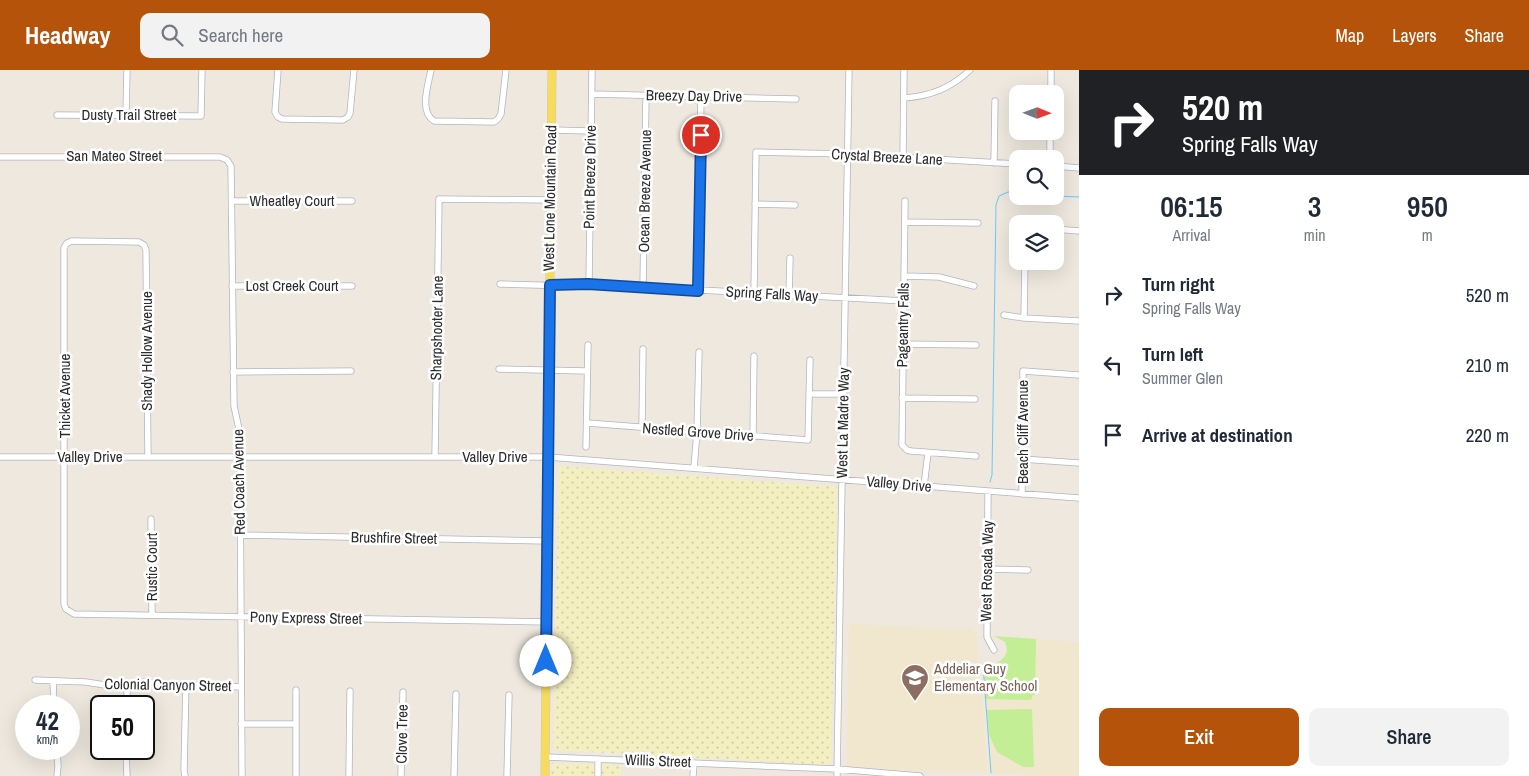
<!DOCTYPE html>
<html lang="en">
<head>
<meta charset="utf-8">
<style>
  :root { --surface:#fff; --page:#f2f2f3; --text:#1f2937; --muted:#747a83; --accent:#b45309 }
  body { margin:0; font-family:"Archivo Narrow",sans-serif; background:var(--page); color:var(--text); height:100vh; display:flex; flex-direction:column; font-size:19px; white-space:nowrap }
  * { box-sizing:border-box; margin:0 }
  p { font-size:16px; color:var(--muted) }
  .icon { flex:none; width:28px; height:28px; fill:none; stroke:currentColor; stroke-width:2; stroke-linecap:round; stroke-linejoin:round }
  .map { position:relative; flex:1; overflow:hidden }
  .side { display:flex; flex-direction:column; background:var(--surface); width:450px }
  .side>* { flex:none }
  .top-card { background:#202124; color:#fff; overflow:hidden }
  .needle { width:32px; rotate:91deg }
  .buttons { position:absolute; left:1009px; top:15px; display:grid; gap:10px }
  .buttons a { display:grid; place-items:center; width:55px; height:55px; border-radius:10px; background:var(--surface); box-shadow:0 5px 20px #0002; font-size:25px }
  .speed { position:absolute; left:15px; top:625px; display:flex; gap:10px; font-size:25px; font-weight:700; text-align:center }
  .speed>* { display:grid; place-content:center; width:65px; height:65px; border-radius:50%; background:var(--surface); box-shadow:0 5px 20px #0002; line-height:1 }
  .speed small { font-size:12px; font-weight:400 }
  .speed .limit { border:2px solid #111; border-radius:8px; background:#fff; color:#111 }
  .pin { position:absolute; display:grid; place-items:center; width:42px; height:42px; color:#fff; margin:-21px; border:2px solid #fff; border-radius:50%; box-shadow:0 1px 5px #0007 }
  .me { position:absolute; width:55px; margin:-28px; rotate:0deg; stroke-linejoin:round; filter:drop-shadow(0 0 4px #0008) }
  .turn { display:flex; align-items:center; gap:18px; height:105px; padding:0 20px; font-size:22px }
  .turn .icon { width:65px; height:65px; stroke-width:2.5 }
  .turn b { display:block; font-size:35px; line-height:42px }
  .eta { display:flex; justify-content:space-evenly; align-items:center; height:85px; text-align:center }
  .eta b { font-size:30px; font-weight:600; line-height:35px }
  .cta { display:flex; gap:10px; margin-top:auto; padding:10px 20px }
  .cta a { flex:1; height:58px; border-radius:10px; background:var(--accent); color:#fff; font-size:20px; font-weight:600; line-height:58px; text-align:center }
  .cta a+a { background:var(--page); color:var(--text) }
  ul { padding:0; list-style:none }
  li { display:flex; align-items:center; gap:15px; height:70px; padding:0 20px }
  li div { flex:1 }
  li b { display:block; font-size:19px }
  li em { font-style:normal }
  header { display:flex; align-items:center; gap:30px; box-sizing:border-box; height:70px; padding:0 25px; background:var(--accent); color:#fff }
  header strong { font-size:24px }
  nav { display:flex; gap:28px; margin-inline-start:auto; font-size:18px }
  .search { width:350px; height:45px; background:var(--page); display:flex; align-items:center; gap:12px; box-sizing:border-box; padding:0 18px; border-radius:10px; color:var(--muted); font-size:19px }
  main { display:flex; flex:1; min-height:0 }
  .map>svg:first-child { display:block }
  .education { fill:#f0e7ce }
  .sand { fill:url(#sand-dots) }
  .pitch { fill:#c3ee95 }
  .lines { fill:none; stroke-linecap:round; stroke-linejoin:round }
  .stream { stroke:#6ec8f3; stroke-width:1 }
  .minor-casing { stroke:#b2b4c0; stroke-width:7 }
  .major-casing { stroke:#c8c8c8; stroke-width:9 }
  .minor { stroke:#fff; stroke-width:5.5 }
  .major { stroke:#f6db5c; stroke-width:8 }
  .route-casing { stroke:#114b97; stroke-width:12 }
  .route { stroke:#1a73e8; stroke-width:9 }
  .labels { text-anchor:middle; stroke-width:5; stroke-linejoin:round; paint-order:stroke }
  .street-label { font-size:15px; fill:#2c2c2c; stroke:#fff }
  .education-label { font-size:15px; fill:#785e54; stroke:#fff; text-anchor:start }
</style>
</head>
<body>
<header>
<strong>Headway</strong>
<div class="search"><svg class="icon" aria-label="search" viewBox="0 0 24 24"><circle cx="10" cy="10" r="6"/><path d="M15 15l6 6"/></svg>Search here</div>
<nav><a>Map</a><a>Layers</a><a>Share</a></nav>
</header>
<main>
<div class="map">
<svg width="1079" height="706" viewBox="0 0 1079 706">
  <defs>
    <pattern id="sand-dots" width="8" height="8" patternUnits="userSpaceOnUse" patternTransform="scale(1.25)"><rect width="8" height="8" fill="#f4efc1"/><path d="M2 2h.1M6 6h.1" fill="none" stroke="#d1cda6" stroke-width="1.8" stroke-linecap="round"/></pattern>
  </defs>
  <rect width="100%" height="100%" fill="#eee8de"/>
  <!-- education -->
  <path class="education" d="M849,554L965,559L970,558L976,565L988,702L847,699Z
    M994,566L1079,572V706H1044L990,703L985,599L1003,590L1006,586L1007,578L1005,572Z"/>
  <!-- sand -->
  <path class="sand" d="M559,396L837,417L831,695L553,680Z
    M552,693L621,695V706H551Z"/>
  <!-- pitch -->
  <path class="pitch" d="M994,566L1036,569L1035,625H1033L1031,630L985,629V599C997,593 1012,588 1005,572Z
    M1032,639L1034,697H1023L997,682L989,665L987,640Z"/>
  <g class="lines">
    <!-- stream -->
    <path class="stream" d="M1055,126L1079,127
      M990,412L992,405L996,135L999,126L1008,122L1018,123
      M983,594L991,703"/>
    <defs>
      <path id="minor" d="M278,0L275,42L278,47L282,49L343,50L348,47L350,43L354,0
        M431,0C428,15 419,42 434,51L494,52L498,49L501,44L506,0
        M592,24L796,29
        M1051,24V0
        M904,28C931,26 951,18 970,0
        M126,44L127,0
        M57,45L201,46L202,0
        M551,60L591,61
        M0,87H220L227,90L231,96L234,336L239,359L240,387L242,706
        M903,88L904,0
        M1050,89V61
        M994,93L995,31
        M1055,96L1079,98
        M232,131H352
        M905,131L902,375L907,380L911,381L976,386
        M755,134L795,135
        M905,152L978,153
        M1055,159L1079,161
        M904,206L939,207L974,216
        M500,214L571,216L589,214L904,231
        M589,214L592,0
        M232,216H352
        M643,217L646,25
        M698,221L701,26
        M754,224L756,82L848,84L1018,94
        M789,226L790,188
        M1004,245L1024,248L1079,251
        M1024,248L1025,191
        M903,274L976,275
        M499,299L587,301
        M233,302L351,301
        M809,324H844
        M902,328L975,329
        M587,353L808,370L810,290
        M642,357L643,279
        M753,366L754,286
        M586,377L588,275
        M0,387H548L1079,428
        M148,387L146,180L144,175L139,172L72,171L67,173L64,178V534L66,539L74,544L547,552
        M435,387L439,129L550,130
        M1022,389L1079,393
        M694,398L697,361L699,282
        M924,416L928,383
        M988,421L987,567L994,580
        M1022,424L1023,301L1079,305
        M151,449L152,545
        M240,465L547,471
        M987,499L1028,500
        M35,610L86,612L111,616L140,612L241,617
        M53,611L54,636
        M127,636V613
        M241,654H296
        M57,679L58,696L57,706
        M126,679L127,706
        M546,687L837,699L920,706
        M185,706L184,700L186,614
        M296,706V620
        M349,706L350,621
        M401,706L403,622
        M454,706L456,624
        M507,706L509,625
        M598,706V689
        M693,706L694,693
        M837,706L849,0"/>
      <path id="major" d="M545,706L552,0"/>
    </defs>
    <!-- minor casing -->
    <use href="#minor" class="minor-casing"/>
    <!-- major casing -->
    <use href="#major" class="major-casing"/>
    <!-- minor -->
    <use href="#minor" class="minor"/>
    <!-- major -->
    <use href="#major" class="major"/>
  </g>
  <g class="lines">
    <defs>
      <path id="route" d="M546,591L550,215L588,214L698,221L701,65"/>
    </defs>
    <!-- route casing -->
    <use href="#route" class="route-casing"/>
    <!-- route -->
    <use href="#route" class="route"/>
  </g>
  <!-- icons -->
  <defs>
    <symbol id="school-pin" viewBox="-11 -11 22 30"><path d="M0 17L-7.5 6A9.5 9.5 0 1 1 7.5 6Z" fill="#8d6e63" stroke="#fff"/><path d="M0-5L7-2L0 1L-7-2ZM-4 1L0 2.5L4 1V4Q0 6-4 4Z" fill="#fff"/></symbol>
  </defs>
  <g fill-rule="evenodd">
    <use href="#school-pin" x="899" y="592" width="32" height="43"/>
  </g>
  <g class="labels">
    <!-- street labels -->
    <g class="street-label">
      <text transform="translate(694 26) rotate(1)" y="5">Breezy Day Drive</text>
      <text x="129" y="50">Dusty Trail Street</text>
      <text x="114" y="91">San Mateo Street</text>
      <text transform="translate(887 87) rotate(3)" y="5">Crystal Breeze Lane</text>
      <text transform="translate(590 107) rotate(-89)" y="5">Point Breeze Drive</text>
      <text transform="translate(645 121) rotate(-89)" y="5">Ocean Breeze Avenue</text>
      <text transform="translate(550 128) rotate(-89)" y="5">West Lone Mountain Road</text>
      <text x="292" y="136">Wheatley Court</text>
      <text x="292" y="221">Lost Creek Court</text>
      <text transform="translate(772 224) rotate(3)" y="5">Spring Falls Way</text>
      <text transform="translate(903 255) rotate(-89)" y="5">Pageantry Falls</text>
      <text transform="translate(437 258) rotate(-89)" y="5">Sharpshooter Lane</text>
      <text transform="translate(147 281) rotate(-90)" y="5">Shady Hollow Avenue</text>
      <text transform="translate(65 326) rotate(-90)" y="5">Thicket Avenue</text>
      <text transform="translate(843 353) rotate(-89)" y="5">West La Madre Way</text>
      <text transform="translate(698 362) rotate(4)" y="5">Nestled Grove Drive</text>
      <text transform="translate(1023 362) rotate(-90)" y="5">Beach Cliff Avenue</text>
      <text x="90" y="392">Valley Drive</text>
      <text x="495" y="392">Valley Drive</text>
      <text transform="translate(239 412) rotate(-91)" y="5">Red Coach Avenue</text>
      <text transform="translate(899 414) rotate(5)" y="5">Valley Drive</text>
      <text transform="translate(394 468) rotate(1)" y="5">Brushfire Street</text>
      <text transform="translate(152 497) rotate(-90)" y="5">Rustic Court</text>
      <text transform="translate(987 501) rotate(-89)" y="5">West Rosada Way</text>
      <text transform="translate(306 548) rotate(1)" y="5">Pony Express Street</text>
      <text transform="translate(168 615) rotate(1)" y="5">Colonial Canyon Street</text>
      <text transform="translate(402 664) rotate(-89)" y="5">Clove Tree</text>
      <text transform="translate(658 691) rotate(2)" y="5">Willis Street</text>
    </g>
    <!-- education labels -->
    <g class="education-label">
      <text x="934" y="604">Addeliar Guy<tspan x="934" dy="17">Elementary School</tspan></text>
    </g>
  </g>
</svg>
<div class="buttons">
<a><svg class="needle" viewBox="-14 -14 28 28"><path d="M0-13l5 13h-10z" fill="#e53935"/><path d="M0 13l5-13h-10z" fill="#747a83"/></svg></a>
<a><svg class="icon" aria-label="search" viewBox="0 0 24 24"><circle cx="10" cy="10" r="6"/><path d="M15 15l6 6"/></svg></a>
<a><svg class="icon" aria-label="layers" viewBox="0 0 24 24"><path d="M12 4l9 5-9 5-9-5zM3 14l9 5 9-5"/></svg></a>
</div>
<div class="speed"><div>42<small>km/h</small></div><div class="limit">50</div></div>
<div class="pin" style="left:701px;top:65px;background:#d93025"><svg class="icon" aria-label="arrive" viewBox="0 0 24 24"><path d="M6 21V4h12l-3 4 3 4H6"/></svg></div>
<svg class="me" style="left:546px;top:591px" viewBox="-20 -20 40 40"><circle r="19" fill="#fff"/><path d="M0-13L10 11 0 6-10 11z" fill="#1a73e8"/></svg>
</div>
<section class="side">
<div class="top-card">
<div class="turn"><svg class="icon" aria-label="right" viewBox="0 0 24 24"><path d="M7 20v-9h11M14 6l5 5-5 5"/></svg><div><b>520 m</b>Spring Falls Way</div></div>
</div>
<div class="eta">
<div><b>06:15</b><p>Arrival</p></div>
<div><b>3</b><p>min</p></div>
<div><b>950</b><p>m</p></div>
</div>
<ul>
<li><svg class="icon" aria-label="right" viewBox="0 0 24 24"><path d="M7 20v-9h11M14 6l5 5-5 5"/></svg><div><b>Turn right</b><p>Spring Falls Way</p></div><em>520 m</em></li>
<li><svg class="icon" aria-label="left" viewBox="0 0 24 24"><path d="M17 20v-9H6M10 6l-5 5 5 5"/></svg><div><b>Turn left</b><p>Summer Glen</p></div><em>210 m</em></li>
<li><svg class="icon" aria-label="arrive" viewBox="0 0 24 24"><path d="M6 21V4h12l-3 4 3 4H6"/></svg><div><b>Arrive at destination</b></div><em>220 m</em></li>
</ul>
<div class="cta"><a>Exit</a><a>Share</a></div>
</section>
</main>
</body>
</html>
